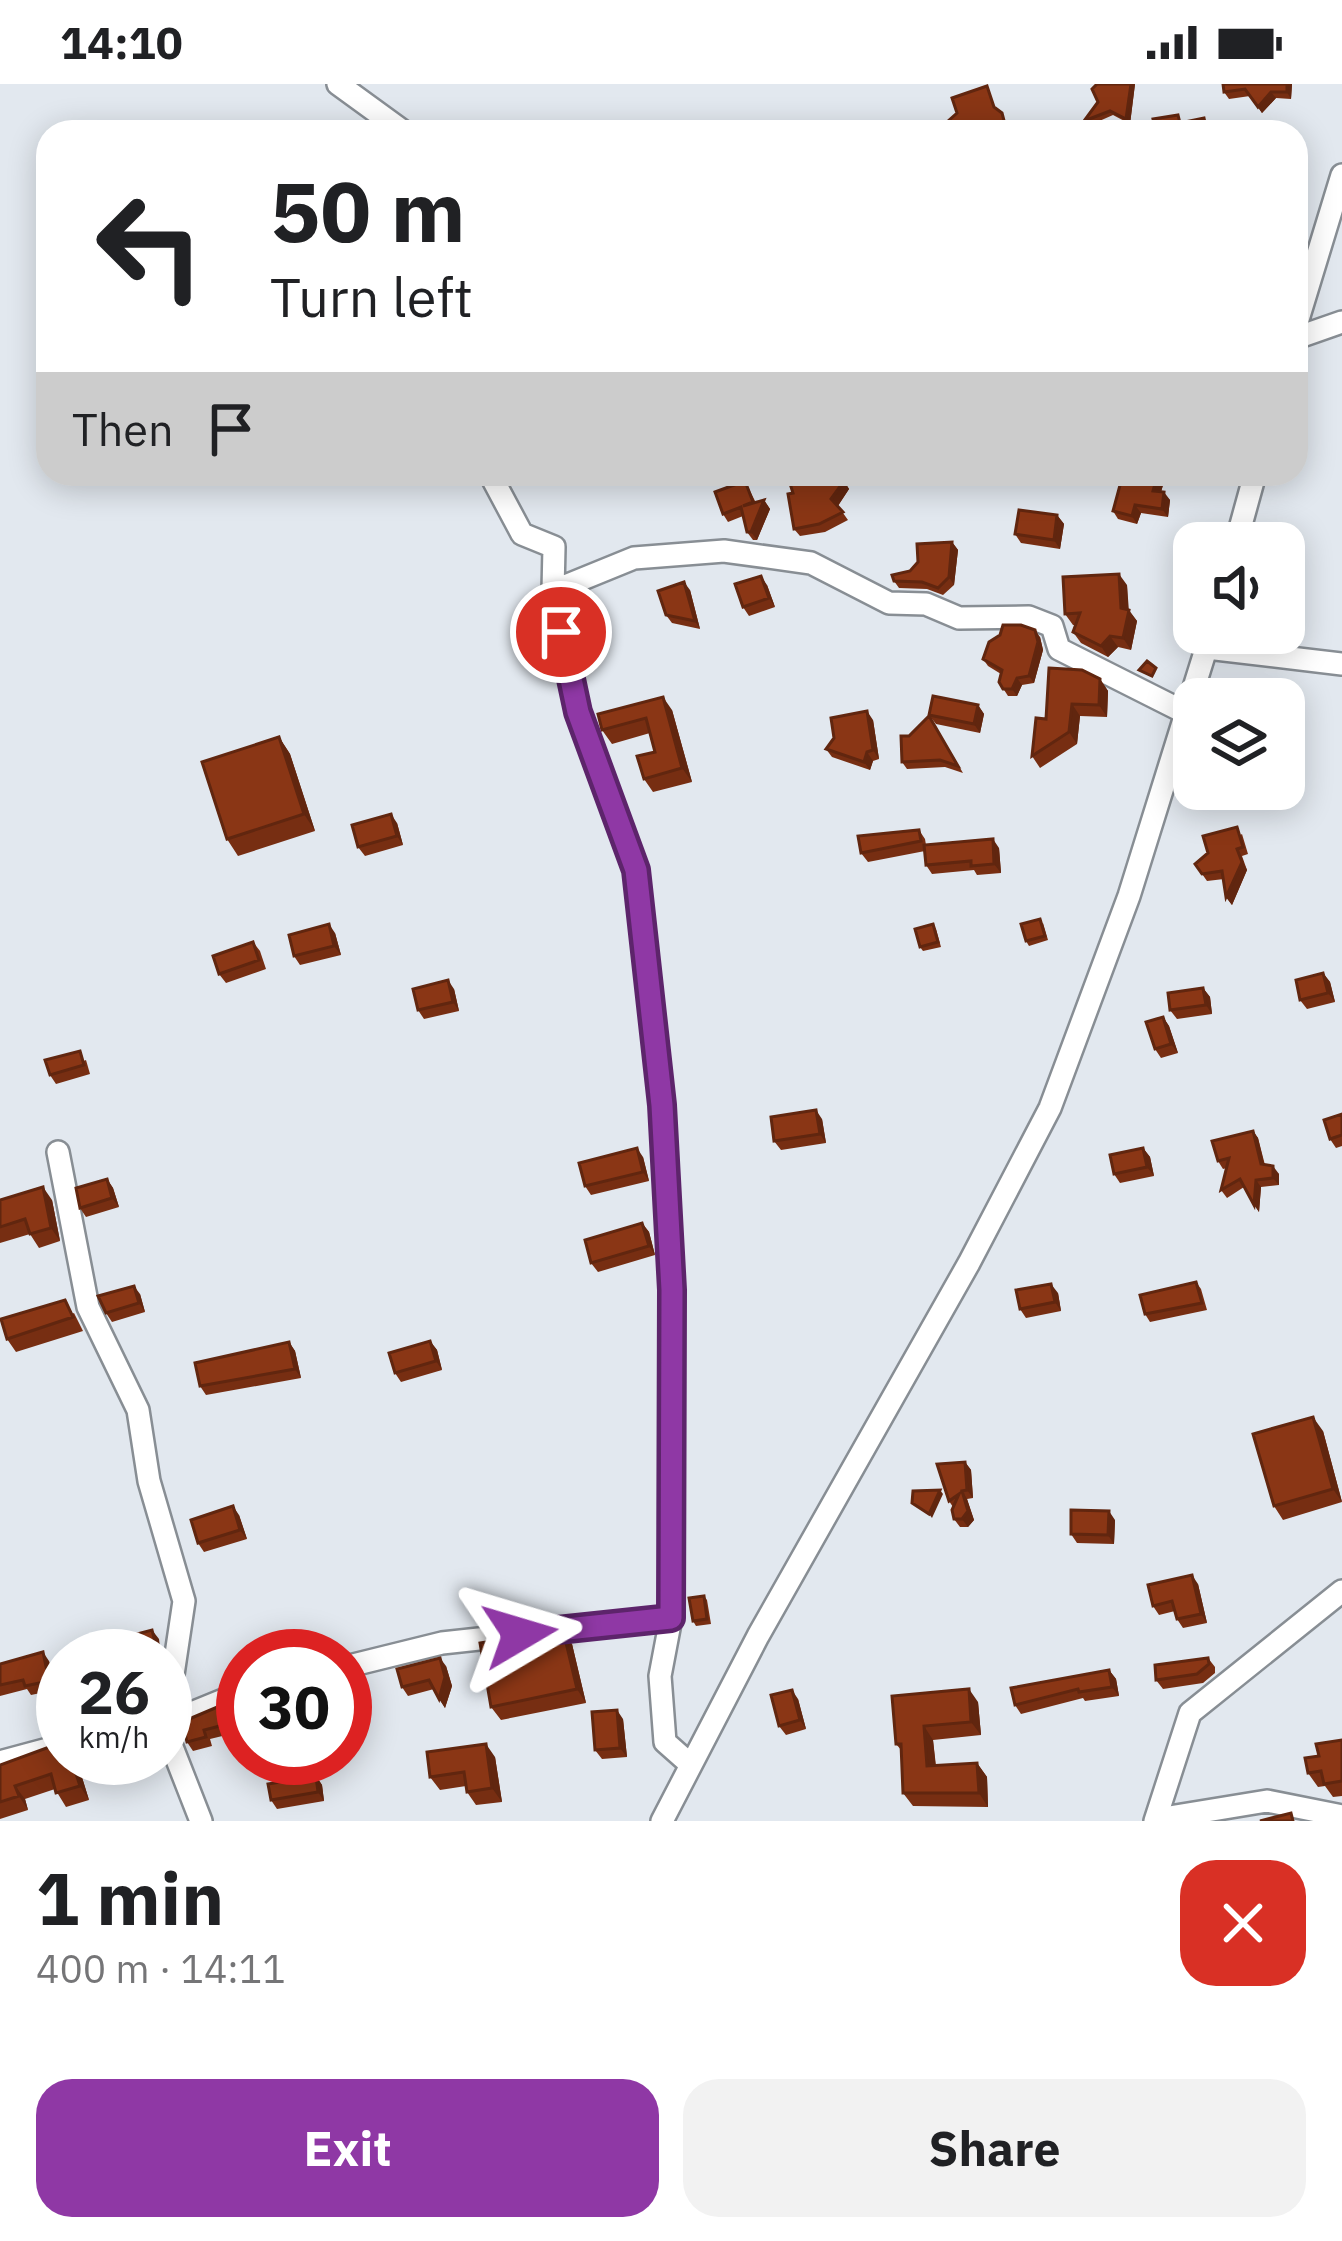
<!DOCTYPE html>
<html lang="en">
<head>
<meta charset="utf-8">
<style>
  :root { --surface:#fff; --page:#f2f2f2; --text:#202124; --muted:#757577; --accent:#8f38a5 }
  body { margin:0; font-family:"IBM Plex Sans",sans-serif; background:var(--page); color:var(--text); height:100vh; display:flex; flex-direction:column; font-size:45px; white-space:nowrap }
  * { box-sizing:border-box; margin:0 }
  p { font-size:39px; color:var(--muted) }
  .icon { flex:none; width:66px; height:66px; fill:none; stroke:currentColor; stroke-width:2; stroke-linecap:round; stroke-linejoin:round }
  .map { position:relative; height:1737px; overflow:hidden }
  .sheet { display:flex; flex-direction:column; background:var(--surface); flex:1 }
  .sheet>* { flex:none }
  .hud { position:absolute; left:36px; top:36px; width:1272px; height:366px; border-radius:36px; box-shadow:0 6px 30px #0003; background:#fff; color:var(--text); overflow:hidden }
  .buttons { position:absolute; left:1173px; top:438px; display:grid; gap:24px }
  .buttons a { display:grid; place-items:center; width:132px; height:132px; border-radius:24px; background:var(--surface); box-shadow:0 6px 30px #0003; font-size:60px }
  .speed { position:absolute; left:36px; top:1545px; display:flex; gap:24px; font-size:60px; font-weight:700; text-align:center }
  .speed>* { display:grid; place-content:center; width:156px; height:156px; border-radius:50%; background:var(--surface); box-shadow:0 6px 30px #0003; line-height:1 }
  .speed small { font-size:30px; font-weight:400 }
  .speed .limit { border:18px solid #d22; background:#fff; color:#111 }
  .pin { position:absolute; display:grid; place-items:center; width:102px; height:102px; color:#fff; margin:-51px; border:6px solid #fff; border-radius:50%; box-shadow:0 3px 12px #0007 }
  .me { position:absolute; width:132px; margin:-66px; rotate:83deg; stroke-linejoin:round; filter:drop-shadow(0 0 9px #0008) }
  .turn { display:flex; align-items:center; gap:42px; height:252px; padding:0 36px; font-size:54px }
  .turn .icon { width:156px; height:156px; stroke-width:2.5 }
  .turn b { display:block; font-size:84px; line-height:102px }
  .then { display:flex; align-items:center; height:114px; padding:0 36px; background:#0003; gap:24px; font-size:45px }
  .round { display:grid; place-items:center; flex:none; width:126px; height:126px; border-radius:36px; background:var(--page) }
  .overview { display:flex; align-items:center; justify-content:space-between; height:204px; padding:0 36px }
  h1 { font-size:72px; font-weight:700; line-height:90px }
  .button { display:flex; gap:24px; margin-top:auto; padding:24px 36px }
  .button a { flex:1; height:138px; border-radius:36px; background:var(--accent); color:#fff; font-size:48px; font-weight:700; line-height:138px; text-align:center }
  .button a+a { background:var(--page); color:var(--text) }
  .status { display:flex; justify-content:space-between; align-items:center; height:84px; padding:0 60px; background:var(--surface); direction:ltr }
  .status svg { height:33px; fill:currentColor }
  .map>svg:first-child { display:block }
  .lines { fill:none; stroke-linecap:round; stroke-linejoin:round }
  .street-casing { stroke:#888e94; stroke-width:26 }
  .street { stroke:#fff; stroke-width:21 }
  .wall { fill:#772e12 }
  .shaded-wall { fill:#61260f }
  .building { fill:#8a3615; stroke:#61260f; stroke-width:3 }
  .route-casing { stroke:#5d246b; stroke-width:30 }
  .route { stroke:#8f38a5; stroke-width:21 }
</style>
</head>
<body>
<div class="status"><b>14:10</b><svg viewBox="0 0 49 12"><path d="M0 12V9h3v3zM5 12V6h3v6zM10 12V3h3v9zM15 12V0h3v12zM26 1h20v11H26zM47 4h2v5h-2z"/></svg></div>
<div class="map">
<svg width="1342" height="1737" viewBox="0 0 1342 1737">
  <rect width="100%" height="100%" fill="#e2e8ef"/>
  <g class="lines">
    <defs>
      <path id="street" d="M338,0L404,48
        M1296,242L1342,91
        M1296,254L1342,238
        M490,390L522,450L554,463L553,507L577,629L636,786L662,1021L672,1206L671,1534L660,1592L665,1658L691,1681
        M1236,459L1255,390
        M553,507L634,474L724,467L811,479L889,519L926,520L959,534L1029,533L1052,542L1059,565L1188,630
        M1207,564L1342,580
        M58,1068L88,1223L138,1326L149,1397L184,1517L165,1644
        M345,1583L442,1559L671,1534
        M165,1644L177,1635L243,1608
        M165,1645L201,1737
        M0,1678L63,1661
        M1157,1735L1267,1717L1342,1732
        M662,1737L758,1552L969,1179L1050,1024L1129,812L1211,549
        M1155,1737L1190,1629L1342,1507"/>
    </defs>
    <!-- street casing -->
    <use href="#street" class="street-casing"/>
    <!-- street -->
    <use href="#street" class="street"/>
  </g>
  <!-- wall -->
  <path class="wall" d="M1135,0L1130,40L1113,31L1088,42L1084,37Z
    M1292,0L1291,15L1276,14L1262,29L1250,12L1229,15L1224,8Z
    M787,390H832L833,395L844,397L849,405L838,422L848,436L825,448L800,452L794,445L793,409Z
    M1123,390H1162L1165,394L1161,408L1170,416L1168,433L1141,429L1137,440L1118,435L1113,427Z
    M745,397L756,419L764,416L770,425L757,456H753L747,448L743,432L728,438L723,430Z
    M1057,431L1064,440L1060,465L1021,459L1015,450Z
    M952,458L958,466L954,501L943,511L927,505L899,504L894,497Z
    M767,501L775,523L749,532L743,523Z
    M1127,501L1128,526L1137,537L1131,566L1118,563L1108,573L1081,559L1073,548L1076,541H1073L1065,530Z
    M690,506L700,545L672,539L666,531Z
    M1040,553L1043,566L1034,599L1022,601L1017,612H1008L999,598L1001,590L988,582L983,575Z
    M1100,595L1108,607L1107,633L1080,632L1077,660L1040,684L1032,672L1046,635Z
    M978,621L984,630L980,649L936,640L929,631Z
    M672,626L692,698L653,708L644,695L655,668L650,649L612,660L602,646Z
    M873,636L879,675L873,677L870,686L832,673L826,665Z
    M934,639L963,689L945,683L907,685L902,678L909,652Z
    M279,653L290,670L315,747L238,772L227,755Z
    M397,739L403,761L365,772L358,763Z
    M919,746L925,755L926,761L999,764L1001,789L977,791L974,786L932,790L926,781L925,767L868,778L861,769Z
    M1242,750L1248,770L1242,772L1247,786L1232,821L1226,813L1224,795L1207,797L1195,780Z
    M1043,839L1048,856L1029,862L1026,857Z
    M933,840L936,845L941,863L923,867L920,863Z
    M335,849L341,871L300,881L294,872Z
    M253,858L260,867L266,885L226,899L219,890Z
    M1323,889L1330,898L1335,918L1307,925L1300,916Z
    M1203,904L1210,913L1212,930L1177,935L1170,926Z
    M454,905L459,927L424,935L418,926Z
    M1163,933L1169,942L1178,969L1161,974L1155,965Z
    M86,976L90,990L56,1000L50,991Z
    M1342,1030V1062L1336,1064L1330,1055Z
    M822,1035L826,1059L781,1066L774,1057Z
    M1253,1047L1258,1054L1265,1081L1279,1090V1101L1261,1103L1259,1128L1244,1103L1227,1114L1221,1106L1227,1084L1223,1085L1218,1077Z
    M1143,1064L1150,1073L1154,1092L1120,1099L1114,1090Z
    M643,1073L649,1097L591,1111L585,1102Z
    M107,1095L113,1104L119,1123L86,1133L80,1124Z
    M0,1116H52L60,1157L39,1164L30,1150L0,1159Z
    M642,1139L649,1148L655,1171L598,1188L591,1179Z
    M1196,1198L1201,1205L1207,1226L1150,1238L1145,1230Z
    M1058,1209L1061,1227L1026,1234L1020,1225Z
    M140,1210L145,1228L112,1238L106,1229Z
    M74,1229L83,1247L16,1268L7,1255Z
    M430,1257L437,1266L442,1286L401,1298L395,1289Z
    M289,1258L295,1267L301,1294L206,1311L200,1302Z
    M1323,1347L1342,1418L1283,1436L1274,1422Z
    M965,1378L971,1386L973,1414L967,1415L974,1436L968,1443H960L954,1435L953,1423L949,1417Z
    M239,1431L247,1455L204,1468L198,1459Z
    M1115,1436L1114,1460L1077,1459L1071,1450Z
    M1198,1500L1207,1539L1183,1544L1177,1535L1175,1527L1159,1531L1153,1522Z
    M704,1512L707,1516L711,1540L696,1542L693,1537Z
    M572,1560L586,1619L501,1636L491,1623Z
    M1208,1574L1215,1583V1589L1203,1599L1163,1605L1156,1596Z
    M49,1577L55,1606L31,1611L27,1605L0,1612V1580Z
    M446,1582L452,1602L445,1624L434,1605L408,1612L402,1603Z
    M1109,1586L1116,1595L1119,1612L1085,1617L1083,1614L1021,1630L1015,1621Z
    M892,1612L978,1618L981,1651L933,1656L936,1682L977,1679L987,1693L988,1723L913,1722L903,1709L902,1667L896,1660Z
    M241,1613L243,1616V1647L210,1655L212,1662L193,1667L187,1658Z
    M798,1615L806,1645L786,1651L779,1642Z
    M623,1635L627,1673L602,1675L595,1666Z
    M1342,1656V1712L1333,1713L1325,1702L1318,1703L1308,1689L1319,1672Z
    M495,1673L502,1718L476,1721L467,1708L466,1702L440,1706L430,1693Z
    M63,1674H76L89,1716L66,1723L55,1705L25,1715L28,1726L0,1735V1681Z
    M316,1692L322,1701L324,1717L277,1725L271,1716Z"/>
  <!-- shaded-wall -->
  <path class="shaded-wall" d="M1131,0H1135L1130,40L1126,35Z
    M1287,0H1292L1291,15L1287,8Z
    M1271,8L1276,14L1262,29L1258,23Z
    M1158,390H1162L1165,394L1159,415L1153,407Z
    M844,397L849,405L837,423L831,415Z
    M1164,408L1170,416L1168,433L1162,425Z
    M764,416L770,425L757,456L751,448Z
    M1135,421L1141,429L1137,440L1132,432Z
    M1057,431L1064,440L1060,465L1054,456Z
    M952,458L958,466L954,501L949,493Z
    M1119,490L1127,501L1129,528V526L1137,537L1131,566L1123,554Z
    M761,492L767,501L775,523L769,514Z
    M684,498L690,506L700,545L695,537Z
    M1035,546L1040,553L1043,566L1034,599L1029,592Z
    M1110,552L1118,563L1108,573L1101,562Z
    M1017,594L1022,601L1017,612L1012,605Z
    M1100,595L1108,607L1107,633L1099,621Z
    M663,613L672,626L692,698L682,684Z
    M1072,620L1080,632L1077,660L1069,648Z
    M978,621L984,630L980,649L974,640Z
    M867,627L873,636L879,675L873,666Z
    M279,653L290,670L315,747L304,730Z
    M867,668L873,677L870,686L864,678Z
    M391,730L397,739L403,761L397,752Z
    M993,755L999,764L1001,789L994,780Z
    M1237,765L1247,786L1232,821L1226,813Z
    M329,840L335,849L341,871L334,862Z
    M1323,889L1330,898L1335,918L1328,909Z
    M448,896L454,905L459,927L453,918Z
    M1203,904L1210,913L1212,930L1206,921Z
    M1163,933L1169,942L1178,969L1171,960Z
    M816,1026L822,1035L826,1059L820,1050Z
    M1253,1047L1258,1054L1266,1088L1261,1080Z
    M637,1064L643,1073L649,1097L643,1088Z
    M1143,1064L1150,1073L1154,1092L1147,1083Z
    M1273,1082L1279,1090V1101L1273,1094Z
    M107,1095L113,1104L119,1123L112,1114Z
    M1256,1096L1261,1103L1259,1128L1254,1121Z
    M43,1103L52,1116L60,1157L51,1144Z
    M642,1139L649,1148L655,1171L649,1162Z
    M1051,1200L1058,1209L1061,1227L1055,1218Z
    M134,1202L140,1210L145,1228L139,1219Z
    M430,1257L437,1266L442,1286L436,1277Z
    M289,1258L295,1267L301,1294L295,1285Z
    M1313,1333L1323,1347L1342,1418L1333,1405Z
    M965,1378L971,1386L973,1414L967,1406Z
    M940,1406L943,1410L932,1434L929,1430Z
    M962,1407L967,1415L974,1436L968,1443L962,1435Z
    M233,1422L239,1431L247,1455L240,1446Z
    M1109,1427L1115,1436L1114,1460L1108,1451Z
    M1192,1491L1198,1500L1207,1539L1201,1530Z
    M152,1546L159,1555L161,1572H153Z
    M563,1546L572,1560L586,1619L577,1605Z
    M43,1568L49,1577L55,1606L49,1597Z
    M440,1574L446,1582L452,1602L445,1624L439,1615Z
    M1109,1586L1116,1595L1119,1612L1112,1603Z
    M969,1605L978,1618L981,1651L971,1638Z
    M792,1606L798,1615L806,1645L800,1636Z
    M617,1626L623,1635L627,1673L620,1664Z
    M924,1642L933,1656L937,1696L927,1682Z
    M486,1660L495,1673L502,1718L492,1704Z
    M71,1674H76L89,1716L80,1702Z
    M977,1679L987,1693L988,1723L979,1709Z
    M316,1692L322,1701L324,1717L318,1708Z
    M15,1702L25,1715L28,1726L19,1712Z"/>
  <!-- building -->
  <path class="building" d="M1097,0H1131L1126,35L1110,27L1084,37L1098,18L1092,5Z
    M1223,0H1287V8H1271L1258,23L1245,5L1224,8Z
    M987,2L994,23L1002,29L1007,48H945L947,38L957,29L952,14Z
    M1178,31L1180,39L1204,34L1207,48H1156L1153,35Z
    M787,390H829L830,394L844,397L831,415L843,428L819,440L794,445L788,410L793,409Z
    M1123,390H1158L1153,407L1164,408L1162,425L1135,421L1132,432L1113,427Z
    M745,397L753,418L743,422L764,416L751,448H747L741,423L723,430L715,408Z
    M1019,426L1057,431L1054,456L1015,450Z
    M952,458L949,493L938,504L922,498L894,497L892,491L910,487L918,478L917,460Z
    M1119,490L1121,524L1129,526L1123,554L1110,552L1101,562L1073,548L1080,529L1065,530L1063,493Z
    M761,492L769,514L743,523L735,500Z
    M684,498L695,537L666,531L658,507Z
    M1003,541H1021L1035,546L1038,558L1029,592L1017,594L1012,605H1003L999,598L1002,586L983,575L989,558L1000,551Z
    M1147,577L1156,584L1152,592L1139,586Z
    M1049,584L1082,586L1100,595L1099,621L1072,620L1069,648L1032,672L1036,634L1046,635Z
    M933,612L978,621L974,640L929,631Z
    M663,613L682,684L644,695L637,672L655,668L646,634L602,646L598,630Z
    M867,627L873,666L867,668L864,678L826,665L834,654L831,634Z
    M929,632L958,682L940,676L902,678L901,652H909Z
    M279,653L304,730L227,755L202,678Z
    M391,730L397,752L358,763L352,741Z
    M1237,743L1243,763L1237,765L1242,778L1226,813L1222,787L1202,790L1195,780L1208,769L1203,752Z
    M919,746L921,757L861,769L858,752Z
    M993,755L994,780L971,782V777L926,781L924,761Z
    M1040,835L1045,852L1026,857L1021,840Z
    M329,840L334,862L294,872L289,851Z
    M933,840L938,858L920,863L915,845Z
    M253,858L259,876L219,890L213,872Z
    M1323,889L1328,909L1300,916L1296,896Z
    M448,896L453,918L418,926L413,905Z
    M1203,904L1206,921L1170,926L1168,909Z
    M1163,933L1171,960L1155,965L1146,938Z
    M80,967L84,981L50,991L45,976Z
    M816,1026L820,1050L774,1057L771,1033Z
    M1342,1030V1051L1330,1055L1324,1036Z
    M1253,1047L1261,1080L1273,1082V1094L1256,1096L1254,1121L1240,1095L1221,1106L1229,1074L1218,1077L1212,1057Z
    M637,1064L643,1088L585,1102L579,1079Z
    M1143,1064L1147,1083L1114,1090L1110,1071Z
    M107,1095L112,1114L80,1124L76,1104Z
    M43,1103L51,1144L30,1150L25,1135L0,1143V1116Z
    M642,1139L649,1162L591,1179L585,1156Z
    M1196,1198L1202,1219L1145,1230L1140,1211Z
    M1051,1200L1055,1218L1020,1225L1016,1206Z
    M134,1202L139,1219L106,1229L98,1212Z
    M65,1216L73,1233L7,1255L1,1235Z
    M430,1257L436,1277L395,1289L389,1269Z
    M289,1258L295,1285L200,1302L195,1279Z
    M1313,1333L1333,1405L1274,1422L1253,1350Z
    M965,1378L967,1406L962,1407L968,1427L962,1435H954L952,1426L959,1410L949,1417L937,1380Z
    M940,1406L929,1430L912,1419L913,1407Z
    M233,1422L240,1446L198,1459L191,1436Z
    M1071,1426L1109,1427L1108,1451L1071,1450Z
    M1192,1491L1201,1530L1177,1535L1172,1517L1153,1522L1148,1501Z
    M704,1512L707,1535L693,1537L689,1514Z
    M152,1546L155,1558L153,1572H110L106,1558Z
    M563,1546L577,1605L491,1623L480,1559Z
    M43,1568L49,1597L25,1602L23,1596L0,1601V1580Z
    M440,1574L445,1593L439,1615L429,1596L402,1603L397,1585Z
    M1208,1574L1209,1580L1197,1590L1156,1596L1155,1581Z
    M1109,1586L1112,1603L1079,1608L1078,1605L1015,1621L1011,1604Z
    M969,1605L971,1638L924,1642L927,1682L977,1679L979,1709H903L901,1660H896L892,1612Z
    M792,1606L800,1636L779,1642L771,1611Z
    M241,1613L243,1636L204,1646L206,1653L187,1658L182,1638Z
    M617,1626L620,1664L595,1666L592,1628Z
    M1342,1656V1697L1324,1700L1321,1687L1308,1689L1305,1674L1319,1672L1316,1660Z
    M63,1658V1674H71L80,1702L56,1709L51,1690L15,1702L19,1712L0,1718V1681Z
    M486,1660L492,1704L467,1708L464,1688L430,1693L427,1668Z
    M316,1692L318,1708L271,1716L268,1700Z
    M1291,1729L1293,1737H1260Z"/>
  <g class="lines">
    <defs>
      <path id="route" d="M520,1550L671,1534L672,1206L662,1021L636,786L578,628L561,548"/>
    </defs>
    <!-- route casing -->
    <use href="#route" class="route-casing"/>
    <!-- route -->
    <use href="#route" class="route"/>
  </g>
</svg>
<div class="buttons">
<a><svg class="icon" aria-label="sound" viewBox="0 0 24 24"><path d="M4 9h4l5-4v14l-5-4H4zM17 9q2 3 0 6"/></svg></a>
<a><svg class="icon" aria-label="layers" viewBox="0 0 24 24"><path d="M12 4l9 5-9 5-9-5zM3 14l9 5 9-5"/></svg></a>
</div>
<div class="speed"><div>26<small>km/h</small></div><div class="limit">30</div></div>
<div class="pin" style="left:561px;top:548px;background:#d93025"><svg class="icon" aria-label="arrive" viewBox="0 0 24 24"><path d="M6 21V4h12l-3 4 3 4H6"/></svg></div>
<svg class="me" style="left:520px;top:1550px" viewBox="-20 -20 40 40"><path d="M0-17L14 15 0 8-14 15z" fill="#8f38a5" stroke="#fff" stroke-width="4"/></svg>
<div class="hud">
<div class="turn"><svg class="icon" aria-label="left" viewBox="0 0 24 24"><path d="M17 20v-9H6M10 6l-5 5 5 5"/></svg><div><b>50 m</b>Turn left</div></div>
<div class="then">Then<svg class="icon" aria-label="arrive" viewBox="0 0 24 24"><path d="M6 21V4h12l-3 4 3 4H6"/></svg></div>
</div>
</div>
<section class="sheet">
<div class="overview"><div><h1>1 min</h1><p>400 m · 14:11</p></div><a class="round" style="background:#d93025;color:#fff"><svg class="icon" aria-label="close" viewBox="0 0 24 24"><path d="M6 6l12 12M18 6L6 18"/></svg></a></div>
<div class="button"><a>Exit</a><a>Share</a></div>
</section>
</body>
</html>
